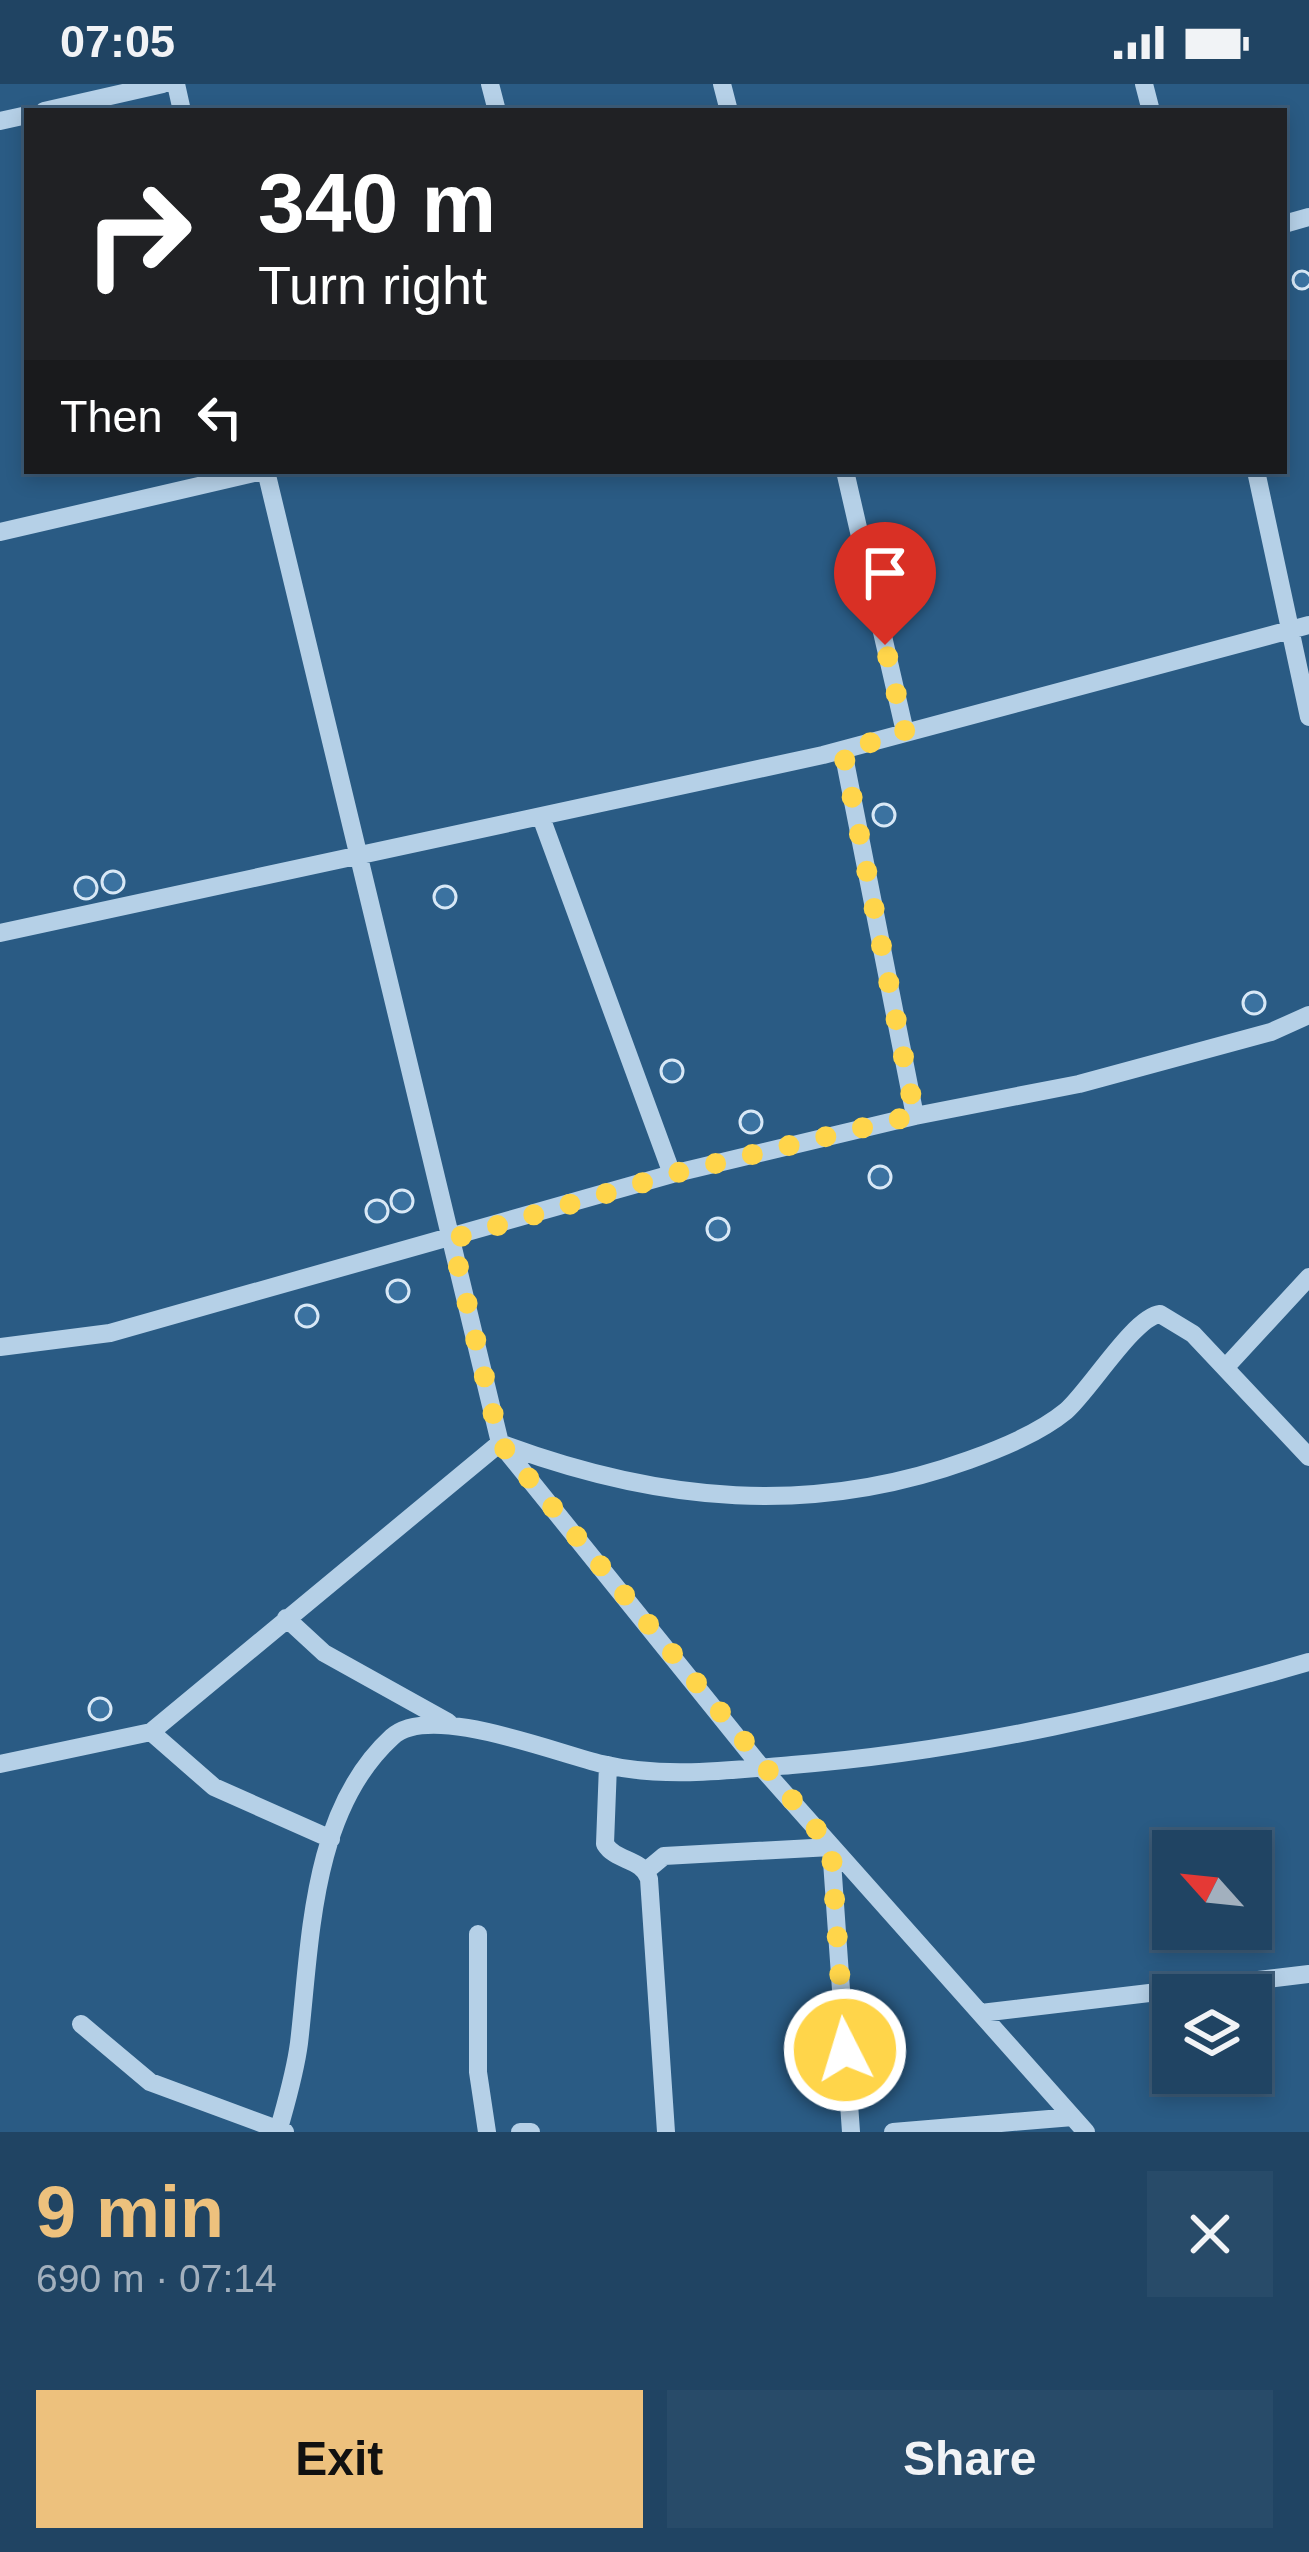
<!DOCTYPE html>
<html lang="en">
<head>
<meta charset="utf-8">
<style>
  :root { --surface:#204463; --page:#284b69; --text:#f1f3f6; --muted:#a2b0be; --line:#3d5c78; --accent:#edc17d }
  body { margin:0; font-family:Arial,sans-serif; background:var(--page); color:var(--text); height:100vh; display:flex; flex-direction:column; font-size:45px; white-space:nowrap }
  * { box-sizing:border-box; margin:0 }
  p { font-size:39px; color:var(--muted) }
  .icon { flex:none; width:66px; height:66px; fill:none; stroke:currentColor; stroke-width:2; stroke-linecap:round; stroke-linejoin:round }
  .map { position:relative; height:2048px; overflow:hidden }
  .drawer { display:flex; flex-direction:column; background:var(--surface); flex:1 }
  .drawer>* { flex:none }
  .hud { position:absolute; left:24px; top:24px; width:1263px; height:366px; border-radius:0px; box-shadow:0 6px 18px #0003,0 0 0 3px var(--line); background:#202124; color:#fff; overflow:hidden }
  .needle { width:78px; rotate:297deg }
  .buttons { position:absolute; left:1152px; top:1746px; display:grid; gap:24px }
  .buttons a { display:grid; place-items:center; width:120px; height:120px; border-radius:0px; background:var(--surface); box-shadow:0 6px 18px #0003,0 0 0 3px var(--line); font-size:60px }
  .pin { position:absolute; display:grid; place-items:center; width:102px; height:102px; color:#fff; margin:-123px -51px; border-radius:50% 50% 50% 0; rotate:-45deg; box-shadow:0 0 12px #0007 }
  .pin .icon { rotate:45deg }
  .me { position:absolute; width:132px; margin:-66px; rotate:355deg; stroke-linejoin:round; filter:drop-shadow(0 0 9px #0008) }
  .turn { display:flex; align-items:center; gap:42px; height:252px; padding:0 36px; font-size:54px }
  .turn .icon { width:156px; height:156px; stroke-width:2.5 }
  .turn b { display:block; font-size:84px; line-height:102px }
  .then { display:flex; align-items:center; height:114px; padding:0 36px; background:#0003; gap:24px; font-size:45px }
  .round { display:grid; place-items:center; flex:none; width:126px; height:126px; border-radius:0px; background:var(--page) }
  .overview { display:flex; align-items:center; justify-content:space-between; height:204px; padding:0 36px }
  h1 { font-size:72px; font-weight:700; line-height:90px; color:var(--accent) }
  .button { display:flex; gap:24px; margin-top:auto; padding:24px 36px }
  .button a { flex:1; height:138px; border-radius:0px; background:var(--accent); color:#111; font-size:48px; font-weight:700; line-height:138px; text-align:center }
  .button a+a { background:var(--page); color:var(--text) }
  .status { display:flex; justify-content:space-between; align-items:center; height:84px; padding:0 60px; background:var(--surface); direction:ltr }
  .status svg { height:33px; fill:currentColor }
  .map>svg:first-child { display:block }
  .building { fill:#3b72a0; stroke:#d8e8f6; stroke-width:3 }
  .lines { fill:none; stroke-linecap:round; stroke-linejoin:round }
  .minor { stroke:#b5d0e7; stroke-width:18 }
  .route { stroke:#ffd54a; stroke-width:21; stroke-dasharray:0 37.8 }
</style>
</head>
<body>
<div class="status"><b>07:05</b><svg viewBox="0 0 49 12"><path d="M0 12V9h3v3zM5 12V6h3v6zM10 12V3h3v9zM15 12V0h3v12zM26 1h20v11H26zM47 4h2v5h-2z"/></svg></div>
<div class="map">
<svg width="1309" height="2048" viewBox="0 0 1309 2048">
  <rect width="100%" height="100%" fill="#2a5b84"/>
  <!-- building -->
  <path class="building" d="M1293 196a9 9 0 1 1 18 0a9 9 0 1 1-18 0Z
    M873 731a11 11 0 1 1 22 0a11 11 0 1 1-22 0Z
    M102 798a11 11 0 1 1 22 0a11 11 0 1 1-22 0Z
    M75 804a11 11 0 1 1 22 0a11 11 0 1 1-22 0Z
    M434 813a11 11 0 1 1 22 0a11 11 0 1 1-22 0Z
    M1243 919a11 11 0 1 1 22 0a11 11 0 1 1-22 0Z
    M661 987a11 11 0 1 1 22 0a11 11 0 1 1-22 0Z
    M740 1038a11 11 0 1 1 22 0a11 11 0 1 1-22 0Z
    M869 1093a11 11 0 1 1 22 0a11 11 0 1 1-22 0Z
    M391 1117a11 11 0 1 1 22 0a11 11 0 1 1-22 0Z
    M366 1127a11 11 0 1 1 22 0a11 11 0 1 1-22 0Z
    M707 1145a11 11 0 1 1 22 0a11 11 0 1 1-22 0Z
    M387 1207a11 11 0 1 1 22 0a11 11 0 1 1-22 0Z
    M296 1232a11 11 0 1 1 22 0a11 11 0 1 1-22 0Z
    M89 1625a11 11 0 1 1 22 0a11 11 0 1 1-22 0Z"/>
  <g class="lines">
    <!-- minor -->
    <path class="minor" d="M176,0L182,27
      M490,0L497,27
      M722,0L729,27
      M1144,0L1151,27
      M44,27L163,0
      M0,37L27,31
      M1284,140L1309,133
      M266,387L500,1359L762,1684L1086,2048
      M845,387L905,648
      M1256,387L1309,633
      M0,448L263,387
      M843,667L915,1032
      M541,733L672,1090
      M0,849L823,671L1309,541
      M0,1263L110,1249L672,1090L915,1032L1079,1000L1271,948L1309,931
      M1225,1284L1309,1193
      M505,1361C660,1418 811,1433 969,1376C1002,1364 1039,1349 1066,1327C1090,1306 1134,1233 1160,1230L1193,1250L1309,1373
      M286,1534L324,1569L448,1638
      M151,1648L214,1703L331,1755
      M0,1680L151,1648L500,1359
      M608,1681L605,1760C616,1778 642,1774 649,1795L666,2048
      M646,1787L664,1772L831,1763L851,2048
      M478,1850V1988L487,2048
      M981,1929L1309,1890
      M81,1940L150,1998L285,2048
      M278,2048C286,2019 295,1990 299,1959C311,1858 310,1728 392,1653C430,1618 555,1669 602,1680C664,1695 730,1686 792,1681C969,1667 1139,1627 1309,1578
      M520,2048H531
      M893,2048L1073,2033"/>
  </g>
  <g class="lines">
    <!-- route -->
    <path class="route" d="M845,1966L831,1763L500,1359L452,1155L672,1090L915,1031L843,667L905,648L885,561"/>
  </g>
</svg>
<div class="buttons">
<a><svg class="needle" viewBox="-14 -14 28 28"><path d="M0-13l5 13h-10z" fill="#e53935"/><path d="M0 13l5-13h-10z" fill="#a2b0be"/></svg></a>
<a><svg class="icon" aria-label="layers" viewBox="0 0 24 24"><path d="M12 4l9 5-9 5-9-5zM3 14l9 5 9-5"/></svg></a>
</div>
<div class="pin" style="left:885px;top:561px;background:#d93025"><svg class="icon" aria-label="arrive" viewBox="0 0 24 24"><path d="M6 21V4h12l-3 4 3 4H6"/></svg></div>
<svg class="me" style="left:845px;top:1966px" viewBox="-20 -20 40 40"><circle r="17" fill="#ffd54a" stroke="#fff" stroke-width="3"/><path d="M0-11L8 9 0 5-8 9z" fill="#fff"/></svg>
<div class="hud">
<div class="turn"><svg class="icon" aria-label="right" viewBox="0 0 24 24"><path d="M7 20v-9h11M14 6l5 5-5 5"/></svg><div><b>340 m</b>Turn right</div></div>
<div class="then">Then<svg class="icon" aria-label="left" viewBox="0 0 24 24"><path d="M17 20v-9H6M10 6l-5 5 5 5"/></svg></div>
</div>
</div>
<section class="drawer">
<div class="overview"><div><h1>9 min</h1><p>690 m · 07:14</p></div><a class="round"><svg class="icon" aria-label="close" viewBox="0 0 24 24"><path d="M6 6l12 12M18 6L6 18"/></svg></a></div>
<div class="button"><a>Exit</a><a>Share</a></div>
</section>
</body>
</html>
